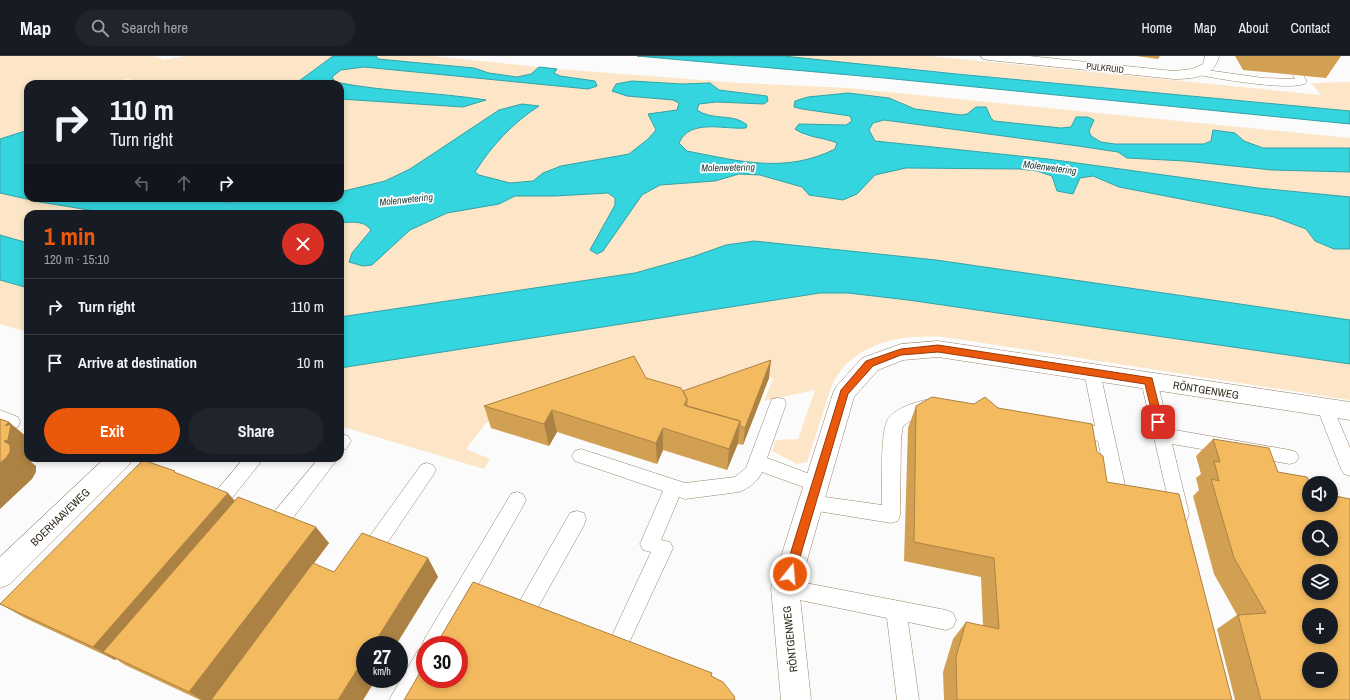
<!DOCTYPE html>
<html lang="en">
<head>
<meta charset="utf-8">
<style>
  :root { --surface:#171b24; --page:#20242c; --text:#f1f3f6; --muted:#9ea1a6; --line:#363941; --accent:#ea580c }
  body { margin:0; font-family:"Archivo Narrow",sans-serif; background:var(--page); color:var(--text); height:100vh; display:flex; flex-direction:column; font-size:15px; white-space:nowrap }
  * { box-sizing:border-box; margin:0 }
  p { font-size:13px; color:var(--muted) }
  .icon { flex:none; width:22px; height:22px; fill:none; stroke:currentColor; stroke-width:2; stroke-linecap:round; stroke-linejoin:round }
  .map { position:relative; flex:1; overflow:hidden }
  .side { position:absolute; left:24px; top:154px; width:320px; height:252px; display:flex; flex-direction:column; background:var(--surface); border-radius:12px; box-shadow:0 2px 6px #0003 }
  .side>* { flex:none }
  .banner { position:absolute; left:24px; top:24px; width:320px; height:122px; border-radius:12px; box-shadow:0 2px 6px #0003; background:#171b24; color:var(--text); overflow:hidden }
  .tools { position:absolute; left:1302px; top:420px; display:grid; gap:8px }
  .tools a { display:grid; place-items:center; width:36px; height:36px; border-radius:50%; background:var(--surface); box-shadow:0 2px 6px #0003; font-size:20px }
  .speed { position:absolute; left:356px; top:580px; display:flex; gap:8px; font-size:20px; font-weight:700; text-align:center }
  .speed>* { display:grid; place-content:center; width:52px; height:52px; border-radius:50%; background:var(--surface); box-shadow:0 2px 6px #0003; line-height:1 }
  .speed small { font-size:10px; font-weight:400 }
  .speed .limit { border:6px solid #d22; background:#fff; color:#111 }
  .pin { position:absolute; display:grid; place-items:center; width:34px; height:34px; color:#fff; margin:-17px; border-radius:8px; box-shadow:0 2px 6px #0006 }
  .me { position:absolute; width:44px; margin:-22px; rotate:17deg; stroke-linejoin:round; filter:drop-shadow(0 0 3px #0008) }
  .turn { display:flex; align-items:center; gap:14px; height:84px; padding:0 20px; font-size:18px }
  .turn .icon { width:52px; height:52px; stroke-width:2.5 }
  .turn b { display:block; font-size:28px; line-height:34px }
  .lanes { display:flex; align-items:center; height:38px; padding:0 20px; background:#0003; justify-content:center; gap:20px; direction:ltr }
  .lanes .off { opacity:.35 }
  .round { display:grid; place-items:center; flex:none; width:42px; height:42px; border-radius:21px; background:var(--page) }
  .overview { display:flex; align-items:center; justify-content:space-between; height:68px; padding:0 20px }
  h1 { font-size:24px; font-weight:800; line-height:30px; color:var(--accent) }
  .cta { display:flex; gap:8px; margin-top:auto; padding:8px 20px }
  .cta a { flex:1; height:46px; border-radius:24px; background:var(--accent); color:#fff; font-size:16px; font-weight:800; line-height:46px; text-align:center }
  .cta a+a { background:var(--page); color:var(--text) }
  ul { padding:0; list-style:none }
  li { display:flex; align-items:center; gap:12px; height:56px; padding:0 20px; border-top:1px solid var(--line) }
  li div { flex:1 }
  li b { display:block; font-size:15px }
  li em { font-style:normal }
  header { display:flex; align-items:center; gap:24px; box-sizing:border-box; height:56px; padding:0 20px; background:var(--surface); border-bottom:1px solid var(--line) }
  header strong { font-size:19px }
  nav { display:flex; gap:22px; margin-inline-start:auto; font-size:14px }
  .search { width:280px; height:36px; background:var(--page); display:flex; align-items:center; gap:10px; box-sizing:border-box; padding:0 14px; border-radius:22px; color:var(--muted); font-size:15px }
  .map>svg:first-child { display:block }
  .green { fill:#fce6c7 }
  .water { fill:#34d5de; stroke:#33a1a4 }
  .lines { fill:none; stroke-linecap:round; stroke-linejoin:round }
  .lane-casing { stroke:#998467; stroke-width:1 }
  .street-casing { stroke:#998467; stroke-width:1 }
  .lane { fill:#fff; fill-rule:evenodd }
  .street { fill:#fff; fill-rule:evenodd }
  .wall { fill:#d2a053 }
  .shaded-wall { fill:#ab8243 }
  .building { fill:#f4ba60; stroke:#ab8243; fill-rule:evenodd }
  .route { fill:#ea580c; stroke:#983908 }
  .labels { text-anchor:middle; stroke-width:3.5; stroke-linejoin:round; paint-order:stroke }
  .far-street-label { font-size:9px; fill:#31291d; stroke:#fff }
  .far-water-label { font-size:10px; font-style:italic; fill:#1f393a; stroke:#fff }
  .street-label { font-size:11px; fill:#31291d; stroke:#fff }
</style>
</head>
<body>
<header>
<strong>Map</strong>
<div class="search"><svg class="icon" aria-label="search" viewBox="0 0 24 24"><circle cx="10" cy="10" r="6"/><path d="M15 15l6 6"/></svg>Search here</div>
<nav><a>Home</a><a>Map</a><a>About</a><a>Contact</a></nav>
</header>
<div class="map">
<svg width="1350" height="644" viewBox="0 0 1350 644">
  <rect width="100%" height="100%" fill="#fbfbfb"/>
  <!-- green -->
  <path class="green" d="M0,0H154L164,4L185,0H333L295,28H135L138,26C128,21 122,23 113,28H28V74L0,83Z
    M376,0H432L539,11L531,18L517,21L489,17L474,12L378,3Z
    M778,0H930L1321,39L1311,27L1350,26V55Z
    M364,11L588,33L597,30L579,22L560,20L554,17L557,13L740,27L848,32L1350,82V92H1263L1244,85L1235,77L1213,74L1211,85L1204,88H1115L1101,86L1091,80L1089,75L1071,71L1061,72L994,65L991,62L988,54L976,51L967,58L961,59L915,53L889,42L794,51L801,53L849,60L852,65L846,69L799,68L804,80L824,81L838,87L835,93C785,118 739,105 687,95L679,87L682,79L699,71L737,73L743,64L704,59L697,54L650,63L656,73L648,83L629,98L543,117L533,125L510,127L479,119L475,116C492,90 512,67 538,50L522,48L499,54L410,113L385,125L340,136V43L463,50L485,44C435,35 384,36 335,26L332,21L341,14Z
    M884,64L1078,90L1118,96L1127,102L1185,105L1272,114L1350,116V141L1258,132L1048,103L875,85L869,74L873,67Z
    M906,112L1020,113L1037,115L1052,120L1080,122L1093,120L1119,131L1274,161L1306,173L1315,185L1348,194L1350,193V264L936,204L792,188L726,189L692,201L635,217L340,261V167L403,163L499,148L515,140H555L608,137L613,141L642,139L660,129L715,125L739,118L760,119L802,131L857,138L875,119Z
    M0,137L40,146L113,158H28V187L0,179Z
    M190,142H287L226,146Z
    M0,224L28,232V276L0,268Z
    M820,237H848L908,244L1350,308V344L951,282C907,277 855,284 833,327C829,335 827,345 824,354C818,371 813,389 807,406L797,408L772,395L776,384L798,383L815,334L764,345L773,323L768,319L680,351L638,318L486,367L466,393L490,403L484,413L340,370V312Z"/>
  <!-- water -->
  <path class="water" d="M333,0H376L378,3L474,12L489,17L517,21L531,18L539,11L557,13L554,17L560,20L595,25L597,30L588,33L364,11L341,14L332,21L335,26C385,36 436,36 486,44L463,51L340,43V28H295Z
    M637,0H783L957,18L1350,55V68L884,22Z
    M632,25L682,28L710,27L719,34L767,40L768,45L764,48L716,46L699,48L697,54C712,65 735,57 747,69L746,72C724,74 690,62 679,87L687,95C739,105 785,118 835,93L837,87C823,81 808,82 795,73L799,68L846,69L852,65L850,60L802,53L794,51L795,45L808,41L848,37L889,42L915,53L961,59L967,58L976,51H986L991,62L994,65L1061,72L1071,71L1076,61H1088L1094,64L1089,75L1091,80L1101,86L1115,88H1204L1211,85L1213,74L1235,77L1244,85L1263,92H1350V116L1272,114L1185,105L1127,102L1118,96L1078,90L884,64L873,67L869,74L875,85L1048,103L1258,132L1350,141V193H1334L1315,185L1306,173L1274,161L1119,131L1093,120L1080,122L1073,138L1057,135L1052,120L1037,115L1020,113L906,112L875,119L857,138L843,144L809,139L802,131L760,119L739,118L715,125L660,129L642,139L603,195L597,198L590,194L591,192L615,149V142L608,137L555,140H515L499,148L447,157L410,174L372,209L363,210L349,206L352,197L371,174C364,164 351,166 340,167V158H113L40,146L0,137V83L28,74V142H190L226,146L287,142H340V136L385,125L410,113L499,54L522,48L539,50C513,67 492,89 475,116L479,119L510,127L533,125L543,117L561,110L629,98L648,83L656,74L648,58L677,54L679,47L673,44L627,40L612,35L616,28Z
    M0,179L28,187V232L0,224Z
    M754,185L936,204L1350,264V308L908,244L848,237H820L340,312V261L635,217L692,201L726,189Z"/>
  <g class="lines">
    <defs>
      <path id="lane" d="M1199,13L1263,22L1295,23L1293,19L1298,16L1302,17L1307,26C1299,37 1211,22 1195,18L1194,16L1195,14Z
        M1092,310L1098,312L1100,316L1128,443L1125,449L1119,451L1113,449L1110,443L1098,385L1067,378L1065,373L1067,368L1073,366L1095,370L1084,316L1086,312Z
        M1149,319L1155,321L1157,325L1169,373L1290,394L1296,396L1299,401L1296,406L1290,408L1172,388L1189,458L1187,464L1180,466L1173,464L1141,325L1143,321Z
        M778,342L784,343L786,348L767,402L823,423L826,428L823,433L817,436L762,416C758,425 749,432 739,436L685,443L679,441L661,484L670,486L673,492L628,589L621,592L614,589L611,582L651,496L643,494L640,488L663,435L575,405L572,400L575,395L581,393L685,427L735,421L746,412L770,348L772,343Z
        M936,342L942,344L944,349L942,354L922,357L903,370L901,382L900,459L898,465L891,467L805,453L802,447L805,441L811,439L882,449C882,432 880,375 888,363C897,350 922,344 936,342Z
        M1325,345L1331,347L1350,392V420L1344,418L1341,413L1317,352L1319,347Z
        M0,354L18,361L20,366L18,371L12,373L0,368Z
        M342,378L348,380L351,385L346,393L340,395V379Z
        M244,402H264L229,446L223,448L217,446L214,440L217,434Z
        M319,402H338L289,467L282,469L275,467L273,461L275,455Z
        M427,407L433,409L436,414L433,419L384,492L377,495L370,492L367,486L370,480L421,409Z
        M517,436L523,438L526,444L523,450L444,589H425V622L412,644H389L418,594L423,591L422,589L425,582L511,438Z
        M577,455L584,457L586,463L584,469L536,555L529,558L522,555L519,548L522,541L570,457Z
        M785,523L946,554L953,557L956,564L953,571L946,574L908,566L919,644H897L887,562L785,541L778,539L775,532L778,525Z"/>
      <path id="street" d="M981,0H1029L1174,15L1192,13L1203,8L1205,0H1219C1215,21 1192,23 1174,23L988,4L983,3Z
        M938,285L1350,346V364L938,301L903,304L878,314L854,341L799,532L811,644H781L771,532L833,337L836,331L862,302L901,288Z
        M105,402H133L129,409L10,528L0,532V501Z"/>
    </defs>
    <!-- lane casing -->
    <use href="#lane" class="lane-casing"/>
    <!-- street casing -->
    <use href="#street" class="street-casing"/>
    <!-- lane -->
    <use href="#lane" class="lane"/>
    <!-- street -->
    <use href="#street" class="street"/>
  </g>
  <!-- wall -->
  <path class="wall" d="M1136,0H1160L1158,3Z
    M1235,0H1341L1326,22L1243,14Z
    M646,322L683,335L769,322L743,389L738,388L727,414L663,394L657,408L557,376L549,390L491,372L484,350Z
    M974,348L998,352L1097,396L1107,426L1232,644H944L943,616L953,583L966,566L983,570L981,521L904,505L908,372L916,350Z
    M1213,383L1350,644H1235L1217,573L1237,559L1214,518L1193,440L1199,434L1196,422L1201,418L1196,400Z
    M178,418L235,445L329,487L254,588L334,516L428,502L438,521L431,532L365,623H376L363,644H200L125,609L116,603L115,604L25,562L0,548Z"/>
  <!-- shaded-wall -->
  <path class="shaded-wall" d="M771,304L769,322L743,389L745,372Z
    M552,354L557,376L549,390L544,368Z
    M740,365L738,387L727,414L729,393Z
    M9,366L28,382V402H34V405L31,406L36,410V416L32,423L0,453V407L5,370Z
    M663,372V394L657,408L656,387Z
    M228,437L243,454L103,596L116,603L115,604L93,591Z
    M316,471L329,487L211,644H202L189,636Z
    M428,502L438,521L396,589H373Z
    M365,601V623H376L363,644H338Z"/>
  <!-- building -->
  <path class="building" d="M634,300L646,322L681,332L687,343L684,349L740,365L729,393L663,372L656,387L552,354L544,368L484,350Z
    M771,304L745,372L740,370V365L686,350L687,347V343L683,335Z
    M932,341L974,348L985,341L998,352L1092,368L1097,396L1103,400L1107,426L1179,438L1232,644H957L956,601L966,566L999,573L994,502L914,486L916,350Z
    M0,363L9,366L5,370L11,368L8,384L4,385L10,389V396L6,402L0,407Z
    M1213,383L1269,392L1278,416L1307,421L1310,427H1309V449H1331V439L1350,443V644H1261L1238,559L1266,557L1234,502L1211,423L1219,425L1214,405L1220,406ZM1309,471H1331V493H1309ZM1309,515H1331V537H1309ZM1309,559H1331V581H1309ZM1309,603H1331V625H1309Z
    M143,404L175,415L174,416L228,437L93,591L0,548Z
    M238,441L316,471L189,636L103,596Z
    M362,477L428,502L373,589H365V601L338,644H211L313,507L334,516Z
    M473,526L712,617L711,620L723,626L734,640L735,644H404L425,608V623H459V589H436Z"/>
  <!-- route -->
  <path class="route" d="M938,289L1152,322L1163,366L1158,370L1154,366L1145,328L938,296L901,299L873,310L848,338L795,518L793,521L790,523L786,521L784,518L841,334L866,305L901,293Z"/>
  <g class="labels">
    <!-- far-street labels -->
    <g class="far-street-label">
      <text transform="translate(1105 12) rotate(6)" y="3">PIJLKRUID</text>
    </g>
    <!-- far-water labels -->
    <g class="far-water-label">
      <text transform="translate(728 111) rotate(-1)" y="4">Molenwetering</text>
      <text transform="translate(1050 111) rotate(8)" y="4">Molenwetering</text>
      <text transform="translate(406 143) rotate(-6)" y="4">Molenwetering</text>
    </g>
    <!-- street labels -->
    <g class="street-label">
      <text transform="translate(1206 334) rotate(9)" y="4">RÖNTGENWEG</text>
      <text transform="translate(60 461) rotate(-44)" y="4">BOERHAAVEWEG</text>
      <text transform="translate(790 583) rotate(-96)" y="4">RÖNTGENWEG</text>
    </g>
  </g>
</svg>
<div class="tools">
<a><svg class="icon" aria-label="sound" viewBox="0 0 24 24"><path d="M4 9h4l5-4v14l-5-4H4zM17 9q2 3 0 6"/></svg></a>
<a><svg class="icon" aria-label="search" viewBox="0 0 24 24"><circle cx="10" cy="10" r="6"/><path d="M15 15l6 6"/></svg></a>
<a><svg class="icon" aria-label="layers" viewBox="0 0 24 24"><path d="M12 4l9 5-9 5-9-5zM3 14l9 5 9-5"/></svg></a>
<a>+</a>
<a>−</a>
</div>
<div class="speed"><div>27<small>km/h</small></div><div class="limit">30</div></div>
<div class="pin" style="left:1158px;top:366px;background:#d93025"><svg class="icon" aria-label="arrive" viewBox="0 0 24 24"><path d="M6 21V4h12l-3 4 3 4H6"/></svg></div>
<svg class="me" style="left:790px;top:518px" viewBox="-20 -20 40 40"><circle r="17" fill="#ea580c" stroke="#fff" stroke-width="3"/><path d="M0-11L8 9 0 5-8 9z" fill="#fff"/></svg>
<div class="banner">
<div class="turn"><svg class="icon" aria-label="right" viewBox="0 0 24 24"><path d="M7 20v-9h11M14 6l5 5-5 5"/></svg><div><b>110 m</b>Turn right</div></div>
<div class="lanes"><svg class="icon off" aria-label="left" viewBox="0 0 24 24"><path d="M17 20v-9H6M10 6l-5 5 5 5"/></svg><svg class="icon off" aria-label="ahead" viewBox="0 0 24 24"><path d="M12 20V5M6 11l6-6 6 6"/></svg><svg class="icon" aria-label="right" viewBox="0 0 24 24"><path d="M7 20v-9h11M14 6l5 5-5 5"/></svg></div>
</div>
<section class="side">
<div class="overview"><div><h1>1 min</h1><p>120 m · 15:10</p></div><a class="round" style="background:#d93025;color:#fff"><svg class="icon" aria-label="close" viewBox="0 0 24 24"><path d="M6 6l12 12M18 6L6 18"/></svg></a></div>
<ul>
<li><svg class="icon" aria-label="right" viewBox="0 0 24 24"><path d="M7 20v-9h11M14 6l5 5-5 5"/></svg><div><b>Turn right</b></div><em>110 m</em></li>
<li><svg class="icon" aria-label="arrive" viewBox="0 0 24 24"><path d="M6 21V4h12l-3 4 3 4H6"/></svg><div><b>Arrive at destination</b></div><em>10 m</em></li>
</ul>
<div class="cta"><a>Exit</a><a>Share</a></div>
</section>
</div>
</body>
</html>
